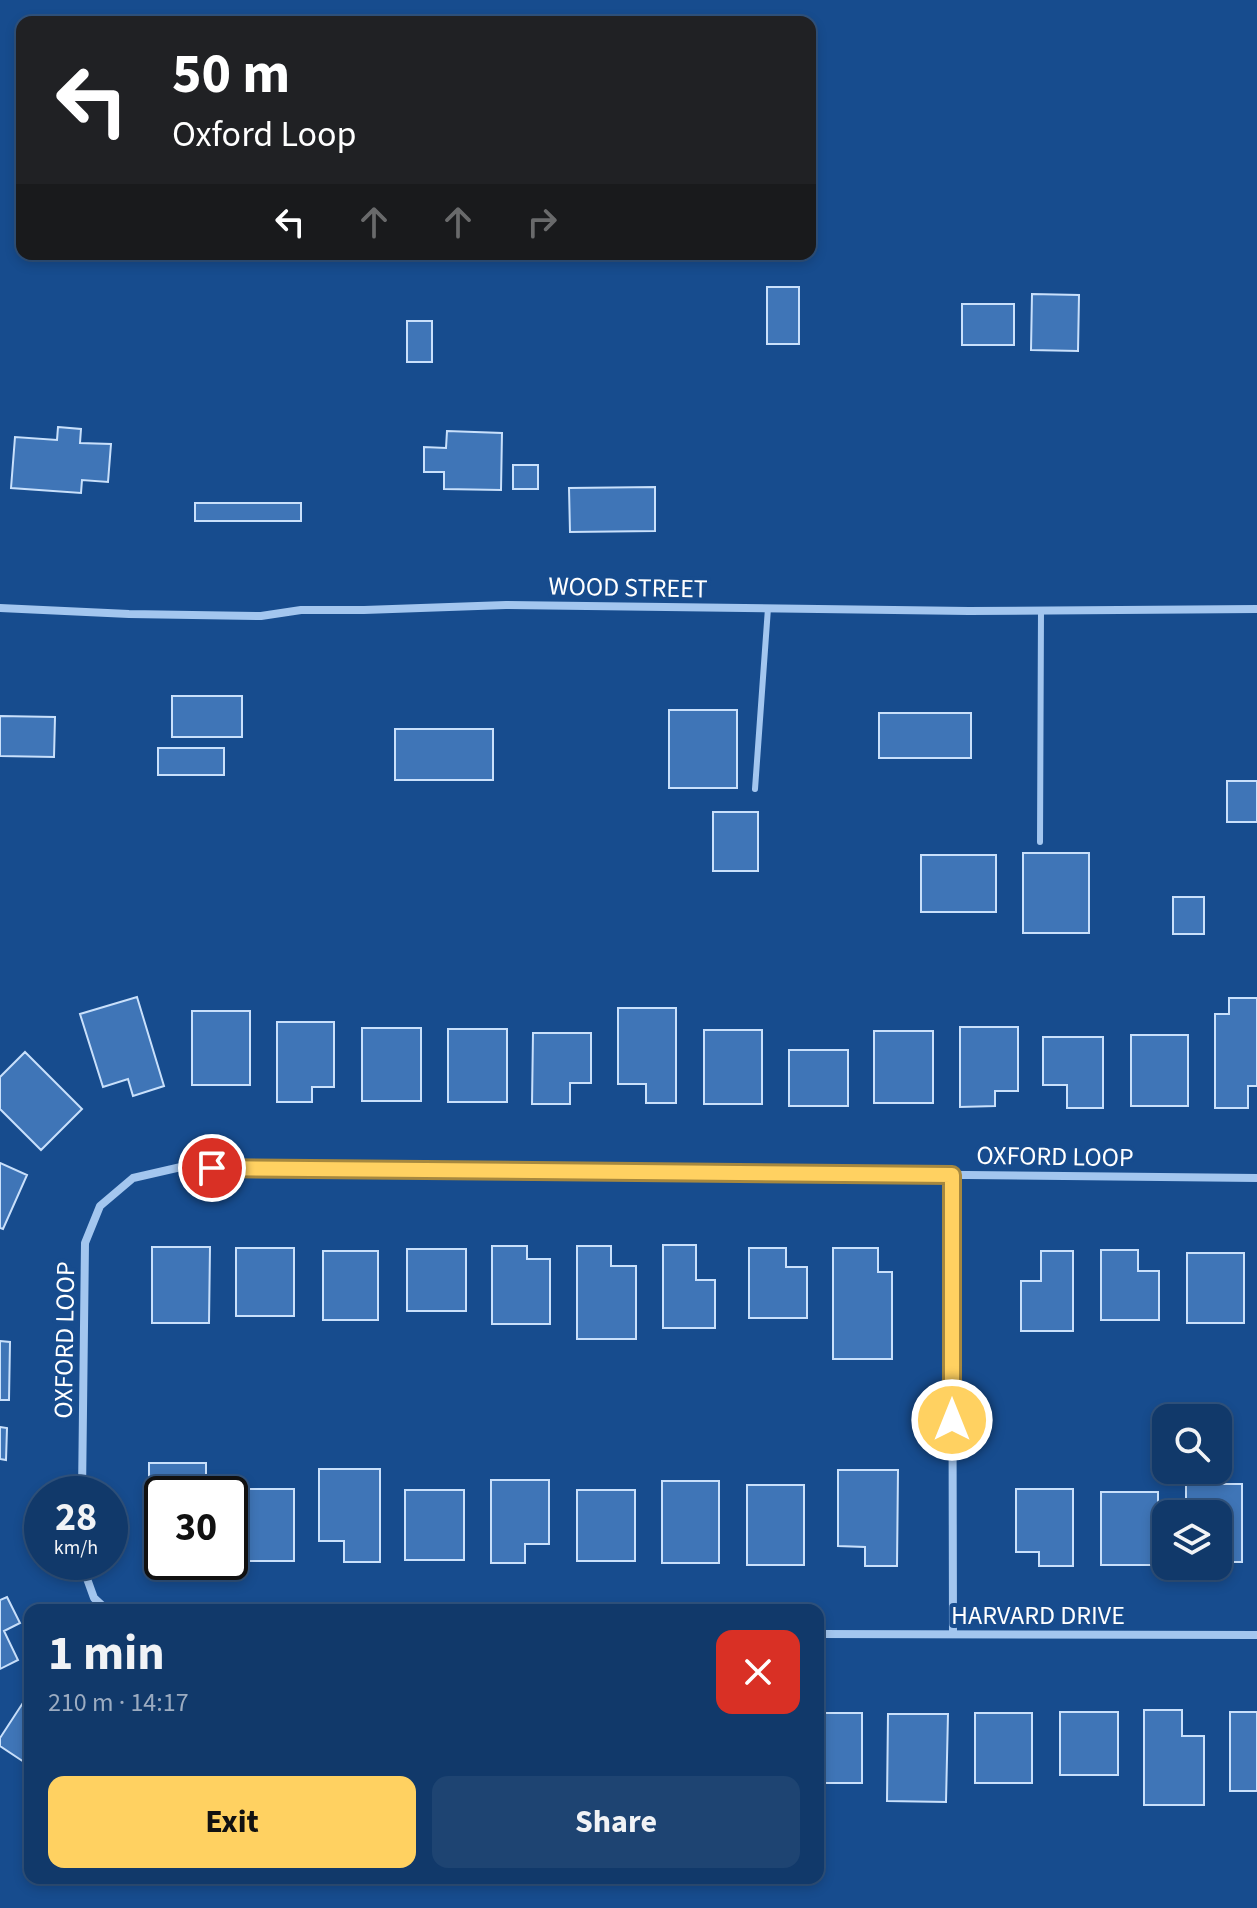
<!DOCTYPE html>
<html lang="en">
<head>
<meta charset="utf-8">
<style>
  :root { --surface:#11396a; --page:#1e4472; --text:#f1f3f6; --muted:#9cacc1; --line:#30537e; --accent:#ffd161 }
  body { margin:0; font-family:"Source Sans 3",sans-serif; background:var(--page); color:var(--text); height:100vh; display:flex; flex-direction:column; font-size:30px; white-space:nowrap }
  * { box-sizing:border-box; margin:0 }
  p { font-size:26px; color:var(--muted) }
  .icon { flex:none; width:44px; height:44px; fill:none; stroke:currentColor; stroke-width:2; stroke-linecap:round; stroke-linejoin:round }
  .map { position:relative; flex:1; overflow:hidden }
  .side { position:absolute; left:24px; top:1604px; width:800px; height:280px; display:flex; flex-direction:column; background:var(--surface); border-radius:16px; box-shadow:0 4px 12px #0003,0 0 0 2px var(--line) }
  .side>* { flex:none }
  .banner { position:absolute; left:16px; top:16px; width:800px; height:244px; border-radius:16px; box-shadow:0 4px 12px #0003,0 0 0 2px var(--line); background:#202124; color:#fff; overflow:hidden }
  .fabs { position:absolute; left:1152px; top:1404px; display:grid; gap:16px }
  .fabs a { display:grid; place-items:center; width:80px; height:80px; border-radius:16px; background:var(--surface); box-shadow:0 4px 12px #0003,0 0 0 2px var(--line); font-size:40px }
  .speed { position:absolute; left:24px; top:1476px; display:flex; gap:16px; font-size:40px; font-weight:700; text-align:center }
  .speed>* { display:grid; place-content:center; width:104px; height:104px; border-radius:50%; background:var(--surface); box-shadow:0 4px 12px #0003,0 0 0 2px var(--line); line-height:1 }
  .speed small { font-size:20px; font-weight:400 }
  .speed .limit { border:4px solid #111; border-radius:12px; background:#fff; color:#111 }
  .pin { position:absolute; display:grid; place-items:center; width:68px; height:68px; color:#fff; margin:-34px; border:4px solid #fff; border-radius:50%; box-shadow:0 2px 8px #0007 }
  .me { position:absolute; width:88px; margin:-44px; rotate:0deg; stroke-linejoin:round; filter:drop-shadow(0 0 6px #0008) }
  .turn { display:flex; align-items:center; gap:28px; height:168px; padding:0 24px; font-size:36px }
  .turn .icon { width:104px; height:104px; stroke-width:2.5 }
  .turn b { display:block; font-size:56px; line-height:68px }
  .lanes { display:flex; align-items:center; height:76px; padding:0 24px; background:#0003; justify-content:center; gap:40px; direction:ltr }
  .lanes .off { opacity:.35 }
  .round { display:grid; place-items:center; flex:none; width:84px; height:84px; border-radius:16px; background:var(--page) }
  .headline { display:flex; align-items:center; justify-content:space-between; height:136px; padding:0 24px }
  h1 { font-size:48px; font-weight:700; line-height:60px }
  .cta { display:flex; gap:16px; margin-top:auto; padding:16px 24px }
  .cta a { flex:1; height:92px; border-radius:16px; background:var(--accent); color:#111; font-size:32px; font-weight:700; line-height:92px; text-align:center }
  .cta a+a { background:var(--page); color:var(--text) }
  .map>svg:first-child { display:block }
  .building { fill:#3f75b7; stroke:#c9e0fb; stroke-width:2 }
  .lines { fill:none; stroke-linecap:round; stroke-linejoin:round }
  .service { stroke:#a3c6ef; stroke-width:6 }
  .minor { stroke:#a3c6ef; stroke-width:8 }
  .route-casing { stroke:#a6883f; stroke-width:20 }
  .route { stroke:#ffd161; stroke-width:14 }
  .labels { text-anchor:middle; stroke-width:8; stroke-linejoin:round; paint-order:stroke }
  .street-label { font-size:26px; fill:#fff; stroke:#174c8e }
</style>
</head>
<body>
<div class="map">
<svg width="1257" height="1908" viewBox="0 0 1257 1908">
  <rect width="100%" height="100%" fill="#174c8e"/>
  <!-- building -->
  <path class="building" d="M767,287H799V344H767Z
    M1032,294L1079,295L1078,351L1031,350Z
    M962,304H1014V345H962Z
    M407,321H432V362H407Z
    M58,427L81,429L80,443L111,444L108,482L82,480L81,493L11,488L15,437L57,440Z
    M447,431L502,433L501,490L444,489V472H424V447L446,448Z
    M513,465H538V489H513Z
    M655,487V531L570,532L569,488Z
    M195,503H301V521H195Z
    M172,696H242V737H172Z
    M669,710H737V788H669Z
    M879,713H971V758H879Z
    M0,716L55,717L54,757L0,756Z
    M395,729H493V780H395Z
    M158,748H224V775H158Z
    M1227,781H1257V822H1227Z
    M713,812H758V871H713Z
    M1023,853H1089V933H1023Z
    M921,855H996V912H921Z
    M1173,897H1204V934H1173Z
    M137,997L164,1086L133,1096L128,1079L103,1087L80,1014Z
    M1229,998H1257V1086H1248V1108H1215V1014H1229Z
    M618,1008H676V1103H646V1084H618Z
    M192,1011H250V1085H192Z
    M277,1022H334V1087H312V1102H277Z
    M960,1027H1018V1091H995V1106L960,1107Z
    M362,1028H421V1101H362Z
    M448,1029H507V1102H448Z
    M704,1030H762V1104H704Z
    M874,1031H933V1103H874Z
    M533,1033H591V1083H570V1104H532Z
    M1131,1035H1188V1106H1131Z
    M1043,1037H1103V1108H1067V1085H1043Z
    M789,1050H848V1106H789Z
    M25,1052L82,1109L41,1150L0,1109V1077Z
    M0,1163L27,1175L3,1229L0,1228Z
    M663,1245H696V1280H715V1328H663Z
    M492,1246H527V1259H550V1324H492Z
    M577,1246H611V1266H636V1339H577Z
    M152,1247H210L209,1323H152Z
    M236,1248H294V1316H236Z
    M749,1248H786V1267H807V1318H749Z
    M833,1248H878V1272H892V1359H833Z
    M407,1249H466V1311H407Z
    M1101,1250H1138V1271H1159V1320H1101Z
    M323,1251H378V1320H323Z
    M1041,1251H1073V1331H1021V1281H1041Z
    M1187,1253H1244V1323H1187Z
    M0,1341L10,1342L9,1400H0Z
    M0,1427L7,1428L6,1460L0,1459Z
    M149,1463H206V1494H162V1557H149Z
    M319,1469H380V1562H344V1541H319Z
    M838,1470H898L897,1566H865V1547L838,1546Z
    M491,1480H549V1544H525V1563H491Z
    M662,1481H719V1563H662Z
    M1186,1484H1242V1562H1218V1514H1186Z
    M747,1485H804V1565H747Z
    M235,1489H294V1561H235Z
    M1016,1489H1073V1566H1039V1552H1016Z
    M405,1490H464V1560H405Z
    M577,1490H635V1561H577Z
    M1101,1492H1158V1565H1101Z
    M7,1597L20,1623L4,1631L18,1660L0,1669V1600Z
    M30,1692V1766L0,1746V1738Z
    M1144,1710H1182V1736H1204V1805H1144Z
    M1060,1712H1118V1775H1060Z
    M1230,1712H1257V1791H1230Z
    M818,1713H862V1783H818Z
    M975,1713H1032V1783H975Z
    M888,1714H948L946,1802L887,1801Z"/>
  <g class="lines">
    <!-- service -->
    <path class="service" d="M755,789L768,608
      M1040,842L1041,610"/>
    <!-- minor -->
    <path class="minor" d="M0,608L129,614L261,616L301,610H364L506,605L969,611L1257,609
      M952,1175L953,1634
      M82,1494L85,1243L100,1206L133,1178L181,1167L1257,1178
      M81,1562L94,1598L107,1610
      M818,1634L1257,1635"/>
  </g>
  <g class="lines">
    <defs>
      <path id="route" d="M212,1168L952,1175V1420"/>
    </defs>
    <!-- route casing -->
    <use href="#route" class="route-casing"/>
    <!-- route -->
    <use href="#route" class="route"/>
  </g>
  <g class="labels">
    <!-- street labels -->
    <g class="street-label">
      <text transform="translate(628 587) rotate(1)" y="9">WOOD STREET</text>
      <text transform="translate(1055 1156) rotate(1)" y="9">OXFORD LOOP</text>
      <text transform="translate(64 1340) rotate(-89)" y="9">OXFORD LOOP</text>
      <text x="1038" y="1624">HARVARD DRIVE</text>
    </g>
  </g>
</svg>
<div class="fabs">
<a><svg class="icon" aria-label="search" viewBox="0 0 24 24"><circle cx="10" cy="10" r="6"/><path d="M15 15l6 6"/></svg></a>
<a><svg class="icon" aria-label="layers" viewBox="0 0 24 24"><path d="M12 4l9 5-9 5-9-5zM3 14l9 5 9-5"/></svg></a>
</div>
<div class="speed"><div>28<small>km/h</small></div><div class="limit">30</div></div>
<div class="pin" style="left:212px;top:1168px;background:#d93025"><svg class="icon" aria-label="arrive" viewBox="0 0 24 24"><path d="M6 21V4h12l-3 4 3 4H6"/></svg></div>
<svg class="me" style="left:952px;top:1420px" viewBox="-20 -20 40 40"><circle r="17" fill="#ffd161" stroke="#fff" stroke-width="3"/><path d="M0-11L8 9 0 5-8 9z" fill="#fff"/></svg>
<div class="banner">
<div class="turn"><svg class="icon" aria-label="left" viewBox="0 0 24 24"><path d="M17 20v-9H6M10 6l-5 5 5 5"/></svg><div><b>50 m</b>Oxford Loop</div></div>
<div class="lanes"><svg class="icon" aria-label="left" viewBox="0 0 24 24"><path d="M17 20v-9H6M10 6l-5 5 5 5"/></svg><svg class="icon off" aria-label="ahead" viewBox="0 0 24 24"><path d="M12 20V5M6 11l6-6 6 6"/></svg><svg class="icon off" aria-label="ahead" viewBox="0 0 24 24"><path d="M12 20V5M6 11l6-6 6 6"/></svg><svg class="icon off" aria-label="right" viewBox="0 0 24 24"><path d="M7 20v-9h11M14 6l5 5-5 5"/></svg></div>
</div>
<section class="side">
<div class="headline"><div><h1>1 min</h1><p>210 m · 14:17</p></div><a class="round" style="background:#d93025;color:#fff"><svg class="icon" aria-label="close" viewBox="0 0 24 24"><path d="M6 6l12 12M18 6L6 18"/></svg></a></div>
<div class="cta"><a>Exit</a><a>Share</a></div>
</section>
</div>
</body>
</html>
